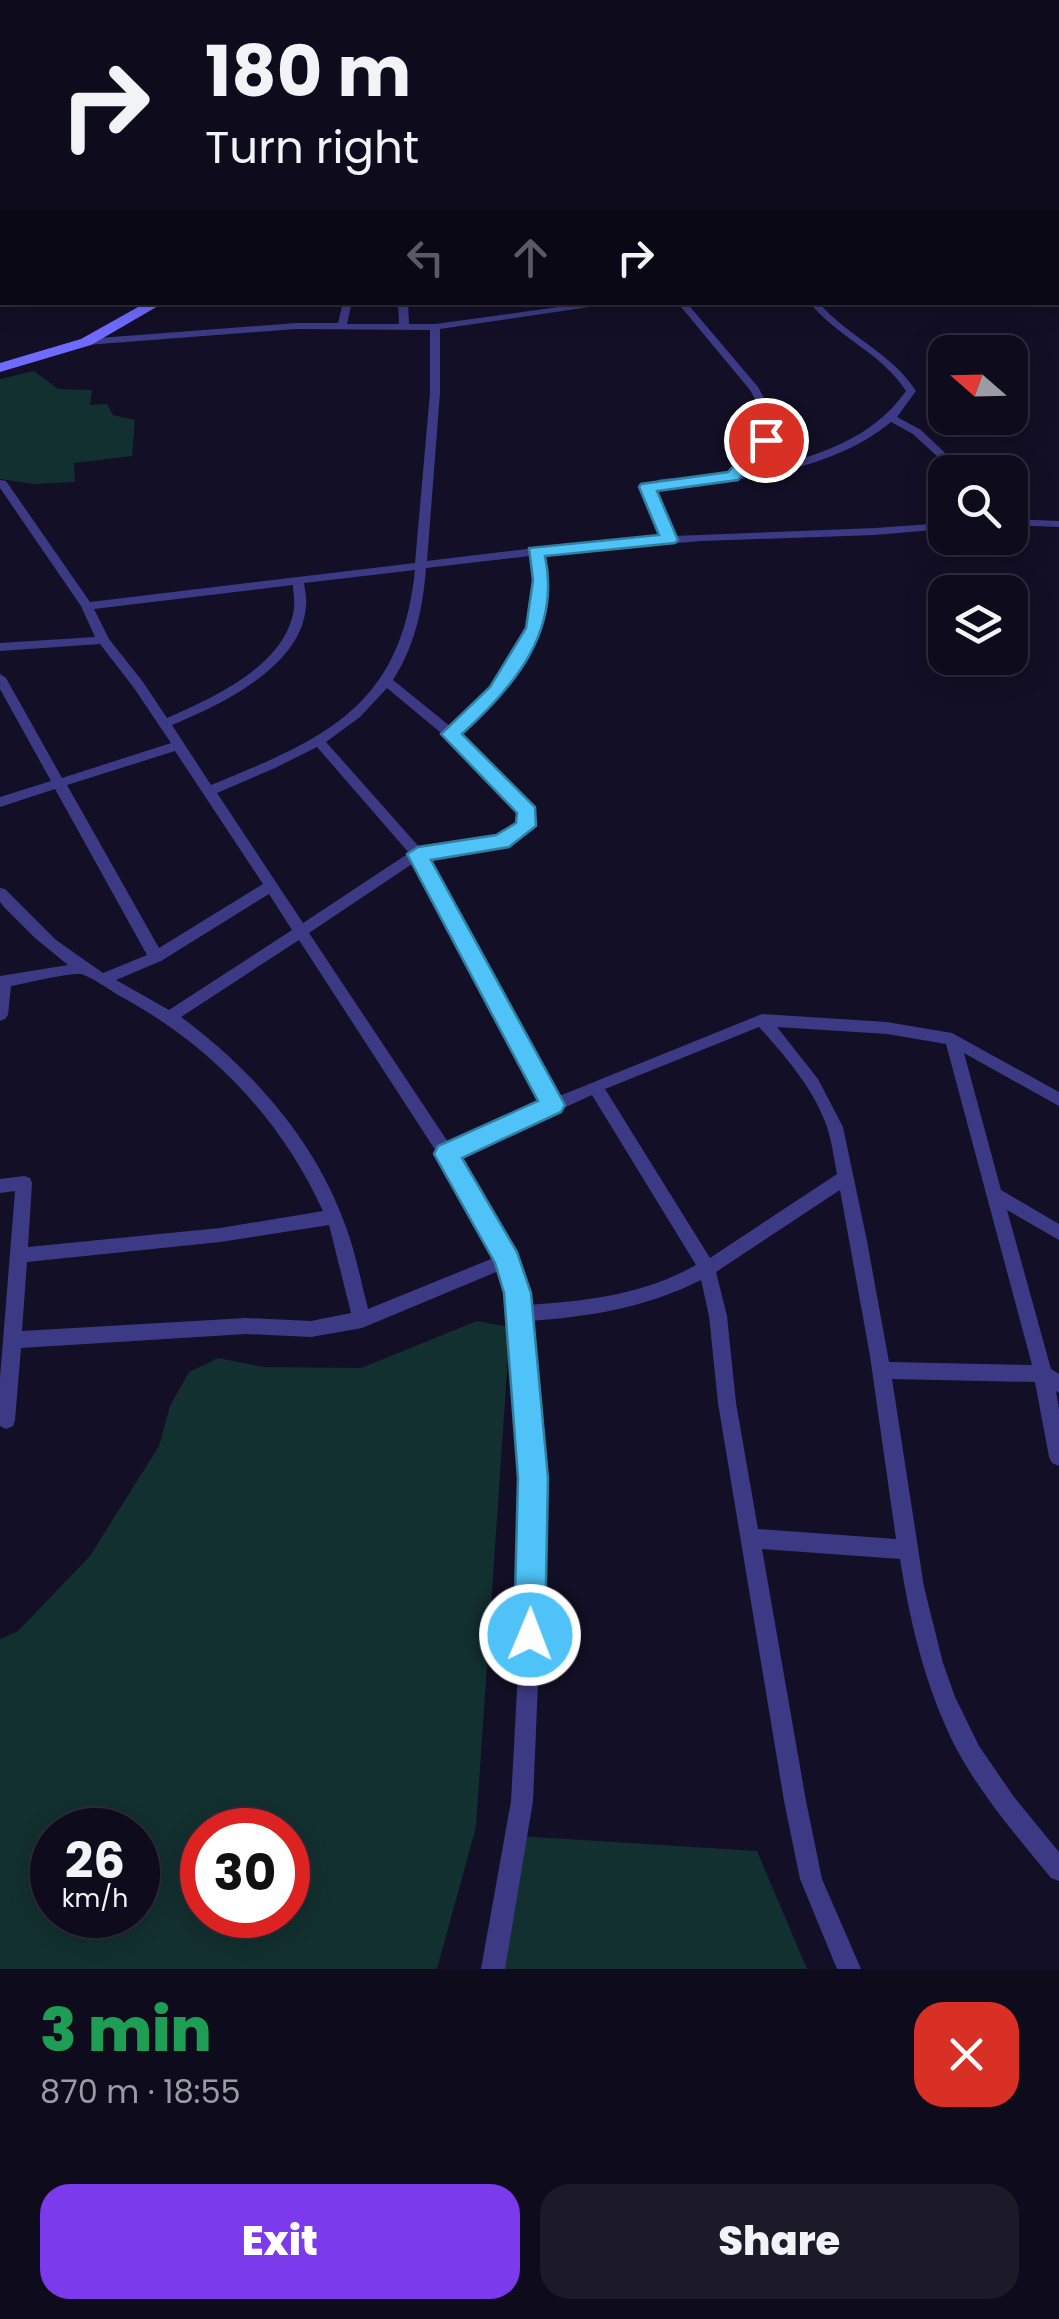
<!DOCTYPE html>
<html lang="en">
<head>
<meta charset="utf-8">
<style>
  :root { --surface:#0e0b1c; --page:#1c1929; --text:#f1f3f6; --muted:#9b9ba3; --line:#2e2b3b; --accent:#7c3aed }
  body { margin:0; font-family:Poppins,sans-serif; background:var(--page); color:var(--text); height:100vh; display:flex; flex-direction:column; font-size:38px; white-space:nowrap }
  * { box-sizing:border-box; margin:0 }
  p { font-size:32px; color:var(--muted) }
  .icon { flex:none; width:55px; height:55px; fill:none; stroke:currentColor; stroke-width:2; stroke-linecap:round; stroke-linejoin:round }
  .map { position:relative; height:1969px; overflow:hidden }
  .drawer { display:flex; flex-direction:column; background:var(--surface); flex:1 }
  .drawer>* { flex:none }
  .top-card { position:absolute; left:0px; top:0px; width:1060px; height:305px; box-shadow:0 5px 25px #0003,0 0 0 2px var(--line); background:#0e0b1c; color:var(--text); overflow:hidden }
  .needle { width:65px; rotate:290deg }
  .tools { position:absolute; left:928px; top:335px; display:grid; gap:20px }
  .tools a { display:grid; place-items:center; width:100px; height:100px; border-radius:20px; background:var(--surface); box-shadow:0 5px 25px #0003,0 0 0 2px var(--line); font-size:50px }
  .speed { position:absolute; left:30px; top:1808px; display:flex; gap:20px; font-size:50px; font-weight:700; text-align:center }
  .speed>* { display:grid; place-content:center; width:130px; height:130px; border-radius:50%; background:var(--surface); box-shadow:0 5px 25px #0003,0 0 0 2px var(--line); line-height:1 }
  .speed small { font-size:25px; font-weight:400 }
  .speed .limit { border:15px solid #d22; background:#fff; color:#111 }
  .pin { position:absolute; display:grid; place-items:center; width:85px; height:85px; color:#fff; margin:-42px; border:5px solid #fff; border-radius:50%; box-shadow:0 2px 10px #0007 }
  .me { position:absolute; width:110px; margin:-55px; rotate:1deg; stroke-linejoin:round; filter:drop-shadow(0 0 8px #0008) }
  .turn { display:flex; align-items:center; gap:35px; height:210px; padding:0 40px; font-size:45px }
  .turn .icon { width:130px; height:130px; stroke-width:2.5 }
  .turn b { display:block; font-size:70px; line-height:85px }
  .lanes { display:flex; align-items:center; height:95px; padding:0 40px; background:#0003; justify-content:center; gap:50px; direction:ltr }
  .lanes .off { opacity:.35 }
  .round { display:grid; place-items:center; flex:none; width:105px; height:105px; border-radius:30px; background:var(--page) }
  .headline { display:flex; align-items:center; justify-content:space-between; height:170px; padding:0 40px }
  h1 { font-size:60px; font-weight:800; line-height:75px; color:#1e9e55 }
  .cta { display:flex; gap:20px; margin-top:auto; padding:20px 40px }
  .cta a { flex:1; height:115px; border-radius:30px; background:var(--accent); color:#fff; font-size:40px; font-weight:800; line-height:115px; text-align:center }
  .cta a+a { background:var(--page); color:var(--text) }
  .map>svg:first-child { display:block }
  .green { fill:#12302f; fill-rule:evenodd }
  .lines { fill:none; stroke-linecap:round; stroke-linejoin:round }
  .street { fill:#3d3a85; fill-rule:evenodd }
  .secondary { fill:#6f6bff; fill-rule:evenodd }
  .route { fill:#4fc3f7; stroke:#337fa1; stroke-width:2.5 }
</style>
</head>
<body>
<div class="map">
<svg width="1059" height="1969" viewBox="0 0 1059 1969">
  <rect width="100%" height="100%" fill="#130f26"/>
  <!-- green -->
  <path class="green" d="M34,371L58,389L92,390L90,405L107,404L113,415L135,420L132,456L74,463L75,482L33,484L0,479V379Z
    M477,1321L510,1327L476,1827L437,1969H0V1639L18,1631L90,1556L159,1446L170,1406L189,1372L218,1358L264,1367L361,1368ZM52,1830H138V1915H52ZM202,1830H288V1915H202Z
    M518,1836L757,1851L807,1969H494Z"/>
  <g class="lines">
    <!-- street -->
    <path class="street" d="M267,0H274L276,2H269Z
      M562,0H568L567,2H561Z
      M729,0H735L736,2H730Z
      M850,0H857L858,2H852Z
      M913,0H920L921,2H915Z
      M1044,0H1051L1052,2H1046Z
      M1058,10H1059V16H1058Z
      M0,26H2V30H0Z
      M0,49H2V53H0Z
      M1058,83H1059V88H1058Z
      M0,91H2V96H0Z
      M0,113H2V120H0Z
      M1058,115H1059V119H1058Z
      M1058,208H1059V214L1058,213Z
      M1058,232H1059V238L1058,237Z
      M0,254L2,255V261L0,260Z
      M0,301L2,302H20L0,307Z
      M343,302H352L347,324H399L398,302H408L409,324H435L595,302H623L440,329V393L427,561L535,548L663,537L642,487L643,485L661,479L730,474L761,439L767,422L750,390L677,302H686L758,387L777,422L771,440L743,472C804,461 869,444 906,391C882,353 837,337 809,302H818C848,337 891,352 916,391L897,417L921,430L965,472H954L913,434L891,422C842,463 769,477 707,483C689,485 671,483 653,488L673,536L875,528L945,523V529L875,535L701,541L541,555C552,635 519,685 459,734L533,808L535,811L532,826L507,844L427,857L557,1097L762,1014L887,1022L952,1033L1059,1092V1106L964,1053L1001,1190L1059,1224V1240L1007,1210L1051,1369L1059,1374V1393L1056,1391L1059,1409V1466L1052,1463L1049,1457L1035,1382L892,1379L924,1587L943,1663L955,1697L979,1746L1014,1797L1059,1852V1881L1051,1878C1020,1840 987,1802 962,1759C928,1698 911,1628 900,1559L762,1549L806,1801L822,1879L861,1969H837L800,1879L784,1801L718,1403L709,1316L701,1280C645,1308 589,1317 528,1321L543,1478L540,1635L533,1801L505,1969H481L511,1801L520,1635L523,1478L508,1293L501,1270L362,1328L311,1337L246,1334L21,1348L15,1420L13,1426L6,1429L0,1426V1378L15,1191L0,1193V1179L24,1176L30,1178L32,1183L28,1247L220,1228L323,1211C280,1118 211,1045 120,996C111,991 89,975 80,974C68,973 26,983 11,986L8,1015L5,1019L0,1021V976L68,965L35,938L4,907L0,902V888L5,889L56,940L103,973L147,955L55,789L0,807V797L51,781L0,689V674L6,678L62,778L171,743L134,688L100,644L0,651V643L95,637L81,606L0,488V480L6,481L90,602L415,563L430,393V330L296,329L86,345L81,342L86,339L296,323H338ZM530,556C540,633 509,680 451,727L393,680C415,646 423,608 426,568ZM415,570C401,706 327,738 211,785L172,725C220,705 302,667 306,606C307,599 305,590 304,583ZM293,585C293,592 295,601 294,608C287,665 213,698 167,718L143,682L109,639L94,609ZM387,688L446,737L521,812L519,824L498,837L421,849L326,742L360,717ZM317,747L409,853L303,923L217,793L275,768ZM175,751L263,884L159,948L67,785ZM415,862L544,1102L450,1145L309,933ZM269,894L292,930L169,1010L116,980L161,961ZM299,940L441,1159L496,1257L368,1309C361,1282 356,1254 346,1227C316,1142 253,1070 181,1017ZM759,1027C785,1056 814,1089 827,1127C832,1142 834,1159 837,1174L710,1258L605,1089ZM777,1027L887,1034L946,1044L1032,1365L889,1362L867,1241L843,1127L818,1079ZM592,1095L696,1265C643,1295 586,1301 527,1305C522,1254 483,1201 457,1157ZM840,1190L870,1356L896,1539L758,1529L736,1403L727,1316L716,1272ZM329,1225L351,1313L311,1321L246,1318L22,1331L27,1262L220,1242Z
      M1010,519L1059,521V527L1010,525Z"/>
    <!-- secondary -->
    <path class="secondary" d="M1058,35H1059V41H1058Z
      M147,302H165L91,345L0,372V363L81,339Z"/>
  </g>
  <!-- route -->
  <path class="route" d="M760,437L773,440L738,480L657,491L678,540L675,543L545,556C561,631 515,686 462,734L535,807L536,826L509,847L431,860L565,1105L561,1112L462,1158L517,1252L531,1293L548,1478L545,1635L541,1646L530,1651L519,1646L514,1635L518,1478L504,1293L495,1263L434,1154L438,1146L538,1101L407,854L418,847L496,835L516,823L517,813L441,734L490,687L526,628L533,580L529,548L659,535L639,487L641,484L728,472Z"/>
</svg>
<div class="tools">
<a><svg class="needle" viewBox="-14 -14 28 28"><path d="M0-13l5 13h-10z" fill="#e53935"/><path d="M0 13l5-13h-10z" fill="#9b9ba3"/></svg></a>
<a><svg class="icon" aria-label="search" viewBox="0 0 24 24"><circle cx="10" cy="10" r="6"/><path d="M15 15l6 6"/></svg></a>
<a><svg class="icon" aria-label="layers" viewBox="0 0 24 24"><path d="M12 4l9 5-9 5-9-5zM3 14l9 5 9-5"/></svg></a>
</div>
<div class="speed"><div>26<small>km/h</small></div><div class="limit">30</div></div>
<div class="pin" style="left:766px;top:440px;background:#d93025"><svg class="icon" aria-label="arrive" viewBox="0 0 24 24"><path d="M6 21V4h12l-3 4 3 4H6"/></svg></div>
<svg class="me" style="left:530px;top:1635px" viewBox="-20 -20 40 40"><circle r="17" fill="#4fc3f7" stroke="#fff" stroke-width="3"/><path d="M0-11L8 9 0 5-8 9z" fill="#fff"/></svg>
<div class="top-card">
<div class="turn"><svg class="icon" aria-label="right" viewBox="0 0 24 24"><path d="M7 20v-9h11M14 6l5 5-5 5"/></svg><div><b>180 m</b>Turn right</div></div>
<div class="lanes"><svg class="icon off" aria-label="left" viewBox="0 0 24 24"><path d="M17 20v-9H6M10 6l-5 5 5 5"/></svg><svg class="icon off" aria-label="ahead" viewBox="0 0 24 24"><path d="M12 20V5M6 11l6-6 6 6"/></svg><svg class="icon" aria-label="right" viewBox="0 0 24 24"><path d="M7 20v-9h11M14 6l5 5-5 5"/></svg></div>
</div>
</div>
<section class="drawer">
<div class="headline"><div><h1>3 min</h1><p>870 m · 18:55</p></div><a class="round" style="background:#d93025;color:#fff"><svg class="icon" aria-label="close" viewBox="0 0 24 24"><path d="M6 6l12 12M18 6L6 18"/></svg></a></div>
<div class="cta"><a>Exit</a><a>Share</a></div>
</section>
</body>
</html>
